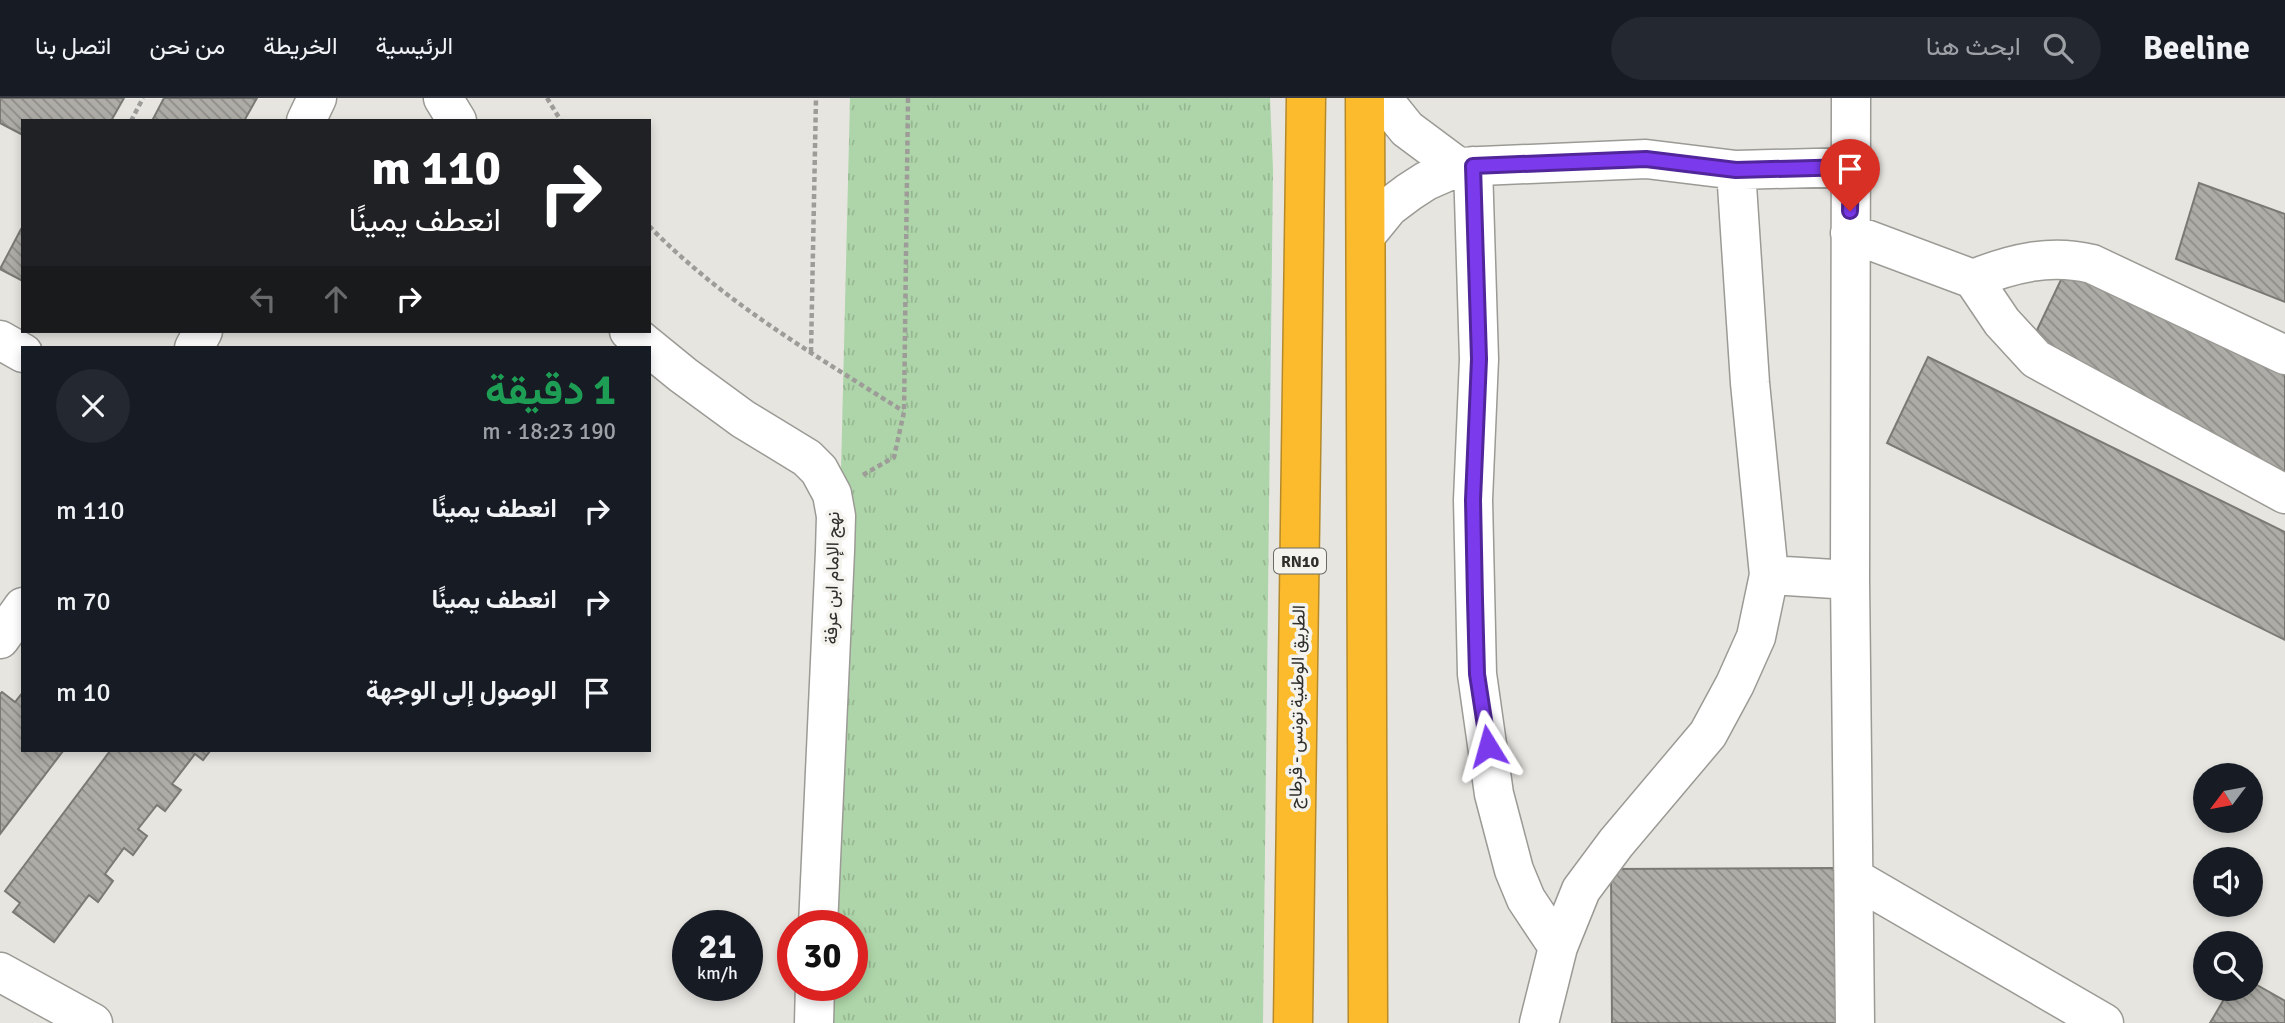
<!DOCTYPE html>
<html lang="ar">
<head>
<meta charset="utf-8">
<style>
  :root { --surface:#171b24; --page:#242831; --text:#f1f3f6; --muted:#9ea1a6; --line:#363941 }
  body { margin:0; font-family:Signika,Vazirmatn,sans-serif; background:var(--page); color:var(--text); direction:rtl; height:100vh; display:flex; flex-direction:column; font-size:26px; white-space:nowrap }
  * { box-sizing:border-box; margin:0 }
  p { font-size:23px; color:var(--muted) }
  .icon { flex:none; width:38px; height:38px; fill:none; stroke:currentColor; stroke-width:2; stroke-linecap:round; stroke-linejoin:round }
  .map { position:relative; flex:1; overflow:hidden; direction:ltr }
  .sheet { position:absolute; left:21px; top:248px; width:630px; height:406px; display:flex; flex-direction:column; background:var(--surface); border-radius:0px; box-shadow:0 4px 10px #0003; direction:rtl }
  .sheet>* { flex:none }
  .top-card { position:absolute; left:21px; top:21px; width:630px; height:214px; border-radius:0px; box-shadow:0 4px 10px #0003; direction:rtl; background:#202124; color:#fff; overflow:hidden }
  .needle { width:46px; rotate:238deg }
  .controls { position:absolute; left:2193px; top:665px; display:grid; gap:14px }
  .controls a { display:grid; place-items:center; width:70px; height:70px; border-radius:50%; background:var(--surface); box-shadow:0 4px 10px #0003; font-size:35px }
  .speed { position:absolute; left:672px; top:812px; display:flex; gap:14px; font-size:35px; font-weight:700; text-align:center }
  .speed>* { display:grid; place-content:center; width:91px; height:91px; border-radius:50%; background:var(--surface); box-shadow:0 4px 10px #0003; line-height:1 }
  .speed small { font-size:18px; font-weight:400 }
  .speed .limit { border:10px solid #d22; background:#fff; color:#111 }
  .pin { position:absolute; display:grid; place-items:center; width:60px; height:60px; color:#fff; margin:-72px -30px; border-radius:50% 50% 50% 0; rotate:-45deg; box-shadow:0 0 7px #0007 }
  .pin .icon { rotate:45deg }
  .me { position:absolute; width:77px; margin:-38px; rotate:352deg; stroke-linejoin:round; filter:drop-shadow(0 0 5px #0008) }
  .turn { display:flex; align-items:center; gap:24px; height:147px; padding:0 35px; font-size:32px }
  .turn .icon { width:91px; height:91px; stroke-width:2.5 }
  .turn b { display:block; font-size:49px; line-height:60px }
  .lanes { display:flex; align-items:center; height:66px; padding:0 35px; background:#0003; justify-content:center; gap:35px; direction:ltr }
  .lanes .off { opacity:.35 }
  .round { display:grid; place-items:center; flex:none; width:74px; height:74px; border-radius:37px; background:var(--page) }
  .headline { display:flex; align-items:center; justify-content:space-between; height:119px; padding:0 35px }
  h1 { font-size:42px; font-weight:700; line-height:52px; color:#1e9e55 }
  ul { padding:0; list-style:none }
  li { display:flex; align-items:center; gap:21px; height:91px; padding:0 35px }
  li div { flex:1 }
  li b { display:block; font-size:26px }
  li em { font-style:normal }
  header { display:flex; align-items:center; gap:42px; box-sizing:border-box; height:98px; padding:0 35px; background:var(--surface); border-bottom:2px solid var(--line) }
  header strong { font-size:33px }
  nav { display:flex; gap:38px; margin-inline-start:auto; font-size:24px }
  .search { width:490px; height:63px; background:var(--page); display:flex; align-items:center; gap:18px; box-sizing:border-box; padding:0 24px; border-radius:38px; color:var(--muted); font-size:26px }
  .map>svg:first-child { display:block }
  .grass { fill:url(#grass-tufts) }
  .building { fill:url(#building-back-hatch); stroke:#7a7974; stroke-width:2 }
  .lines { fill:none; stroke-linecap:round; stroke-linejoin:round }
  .minor-casing { stroke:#9b9a95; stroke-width:41 }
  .highway-casing { stroke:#b48a2c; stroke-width:41 }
  .path { stroke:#9d9c98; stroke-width:4.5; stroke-dasharray:5 3.5; stroke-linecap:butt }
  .minor { stroke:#fff; stroke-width:38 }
  .highway { stroke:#fcbb2c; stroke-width:38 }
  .route-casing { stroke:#51269a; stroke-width:18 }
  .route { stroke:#7c3aed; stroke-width:12 }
  .labels { text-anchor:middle; stroke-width:7; stroke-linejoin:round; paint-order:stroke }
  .shield { fill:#f4f3ed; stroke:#6a6a67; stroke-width:2 }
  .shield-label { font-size:16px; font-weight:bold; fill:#2f2f2d }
  .street-label { font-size:18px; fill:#2f2f2d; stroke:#f4f3ed }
</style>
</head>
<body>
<header>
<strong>Beeline</strong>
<div class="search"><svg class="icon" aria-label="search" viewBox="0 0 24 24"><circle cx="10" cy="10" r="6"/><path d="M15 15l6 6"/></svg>ابحث هنا</div>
<nav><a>الرئيسية</a><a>الخريطة</a><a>من نحن</a><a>اتصل بنا</a></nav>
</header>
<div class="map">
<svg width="2285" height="925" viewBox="0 0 2285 925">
  <defs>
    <pattern id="grass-tufts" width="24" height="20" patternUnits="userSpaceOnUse" patternTransform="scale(1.75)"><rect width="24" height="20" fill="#aed5a9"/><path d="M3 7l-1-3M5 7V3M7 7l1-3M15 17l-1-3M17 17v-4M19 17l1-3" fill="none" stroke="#96b792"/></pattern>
    <pattern id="building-back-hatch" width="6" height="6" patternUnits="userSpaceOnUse" patternTransform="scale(1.75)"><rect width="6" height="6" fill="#adaca6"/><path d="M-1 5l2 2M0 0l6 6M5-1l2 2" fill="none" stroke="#8d8c88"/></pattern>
  </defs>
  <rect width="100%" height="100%" fill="#e7e5e0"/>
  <!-- grass -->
  <path class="grass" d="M850,0H1270L1273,71L1263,925H828L829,887H852V828H830Z"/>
  <!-- building -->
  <path class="building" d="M0,0H124L111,23H23V37L0,25Z
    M164,0H257L244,23H152Z
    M2199,85L2285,116V204L2176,161Z
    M21,131L23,132V183L0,171Z
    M2068,167L2285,274V376L2028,251Z
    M1928,259L2285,434V542L1887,345Z
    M2,594L15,604L23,594V653H63L0,736V596Z
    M110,653H210L203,662L195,656L172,686L181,692L165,713L157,707L138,731L147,738L133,757L124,750L105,776L113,783L98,804L89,797L54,844L13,814L20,805L5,793Z
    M1837,770L1839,925H1612L1611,771Z
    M2250,883L2285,903V925H2210L2230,891H2250Z"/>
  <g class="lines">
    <defs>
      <path id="minor" d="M443,0L457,23
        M1382,0L1407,31L1458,69
        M1851,0L1850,482L1855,925
        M306,23L317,0
        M1473,68L1479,261L1473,402L1477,576L1494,696L1514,772L1526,801L1558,849
        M1850,135L1973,181L2002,224L2036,261L2285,396
        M1367,136L1389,109L1409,94L1426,83L1458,69L1646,61L1736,72L1851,69
        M1973,181C2013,165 2050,156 2092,166L2285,257
        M629,233L683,277L743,321L807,360L819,372L832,396L836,418L835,453L818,828
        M0,242L23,255
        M194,250L203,233
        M1769,477L1850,482
        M0,541L23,509
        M1854,780L2104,925
        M0,874L93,925
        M814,925L815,887
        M1539,925L1558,849L1581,792L1616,745L1708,636L1735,586L1756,539L1769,477L1750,285L1736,72"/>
      <path id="highway" d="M1365,0L1368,925
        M1293,925L1306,0"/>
    </defs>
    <!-- minor casing -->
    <use href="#minor" class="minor-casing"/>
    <!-- highway casing -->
    <use href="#highway" class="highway-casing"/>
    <!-- path -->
    <path class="path" d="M547,0L561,23
      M131,23L143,0
      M649,128C723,204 815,257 903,313
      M811,254L816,0
      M863,377L894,359L904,314L908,0"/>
    <!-- minor -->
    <use href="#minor" class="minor"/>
    <!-- highway -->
    <use href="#highway" class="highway"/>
  </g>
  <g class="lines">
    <defs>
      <path id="route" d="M1488,648L1477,576L1475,502L1473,402L1479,261L1473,68L1646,61L1736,72L1851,69L1850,113"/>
    </defs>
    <!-- route casing -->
    <use href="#route" class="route-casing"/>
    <!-- route -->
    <use href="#route" class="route"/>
  </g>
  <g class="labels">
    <!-- shield labels -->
    <rect class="shield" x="1274" y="450.5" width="52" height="25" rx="5"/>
    <g class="shield-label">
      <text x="1300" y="469">RN10</text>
    </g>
    <!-- street labels -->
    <g class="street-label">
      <text transform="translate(832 480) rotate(-89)" y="6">نهج الإمام ابن عرفة</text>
      <text transform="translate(1297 609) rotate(-89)" y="6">الطريق الوطنية تونس - قرطاج</text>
    </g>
  </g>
</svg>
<div class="controls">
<a><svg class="needle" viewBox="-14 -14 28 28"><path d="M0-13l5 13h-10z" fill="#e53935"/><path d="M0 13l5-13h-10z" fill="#9ea1a6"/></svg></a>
<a><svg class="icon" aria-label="sound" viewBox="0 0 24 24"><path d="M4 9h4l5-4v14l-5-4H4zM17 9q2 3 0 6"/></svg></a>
<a><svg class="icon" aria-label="search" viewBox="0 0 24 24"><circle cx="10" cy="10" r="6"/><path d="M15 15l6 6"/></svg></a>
</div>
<div class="speed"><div>21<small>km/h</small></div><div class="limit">30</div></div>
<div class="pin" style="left:1850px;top:113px;background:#d93025"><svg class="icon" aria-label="arrive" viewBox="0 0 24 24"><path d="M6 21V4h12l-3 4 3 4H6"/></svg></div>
<svg class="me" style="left:1488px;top:648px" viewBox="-20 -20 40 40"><path d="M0-17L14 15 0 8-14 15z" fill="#7c3aed" stroke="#fff" stroke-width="4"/></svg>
<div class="top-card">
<div class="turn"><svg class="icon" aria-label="right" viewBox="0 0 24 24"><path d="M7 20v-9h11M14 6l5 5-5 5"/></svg><div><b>110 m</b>انعطف يمينًا</div></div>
<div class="lanes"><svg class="icon off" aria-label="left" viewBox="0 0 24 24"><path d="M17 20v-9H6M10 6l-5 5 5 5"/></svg><svg class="icon off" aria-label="ahead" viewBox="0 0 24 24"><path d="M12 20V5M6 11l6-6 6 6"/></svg><svg class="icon" aria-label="right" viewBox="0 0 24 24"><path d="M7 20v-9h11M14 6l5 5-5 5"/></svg></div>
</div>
<section class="sheet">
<div class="headline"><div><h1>1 دقيقة</h1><p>190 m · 18:23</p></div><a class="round"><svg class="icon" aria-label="close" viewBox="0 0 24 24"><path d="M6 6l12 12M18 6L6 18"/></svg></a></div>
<ul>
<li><svg class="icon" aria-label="right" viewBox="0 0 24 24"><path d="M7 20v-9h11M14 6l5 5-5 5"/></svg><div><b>انعطف يمينًا</b></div><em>110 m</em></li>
<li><svg class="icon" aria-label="right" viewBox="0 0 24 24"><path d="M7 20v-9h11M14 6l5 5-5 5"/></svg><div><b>انعطف يمينًا</b></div><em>70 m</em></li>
<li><svg class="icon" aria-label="arrive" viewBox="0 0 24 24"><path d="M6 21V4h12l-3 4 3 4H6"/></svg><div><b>الوصول إلى الوجهة</b></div><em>10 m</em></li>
</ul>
</section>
</div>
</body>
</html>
